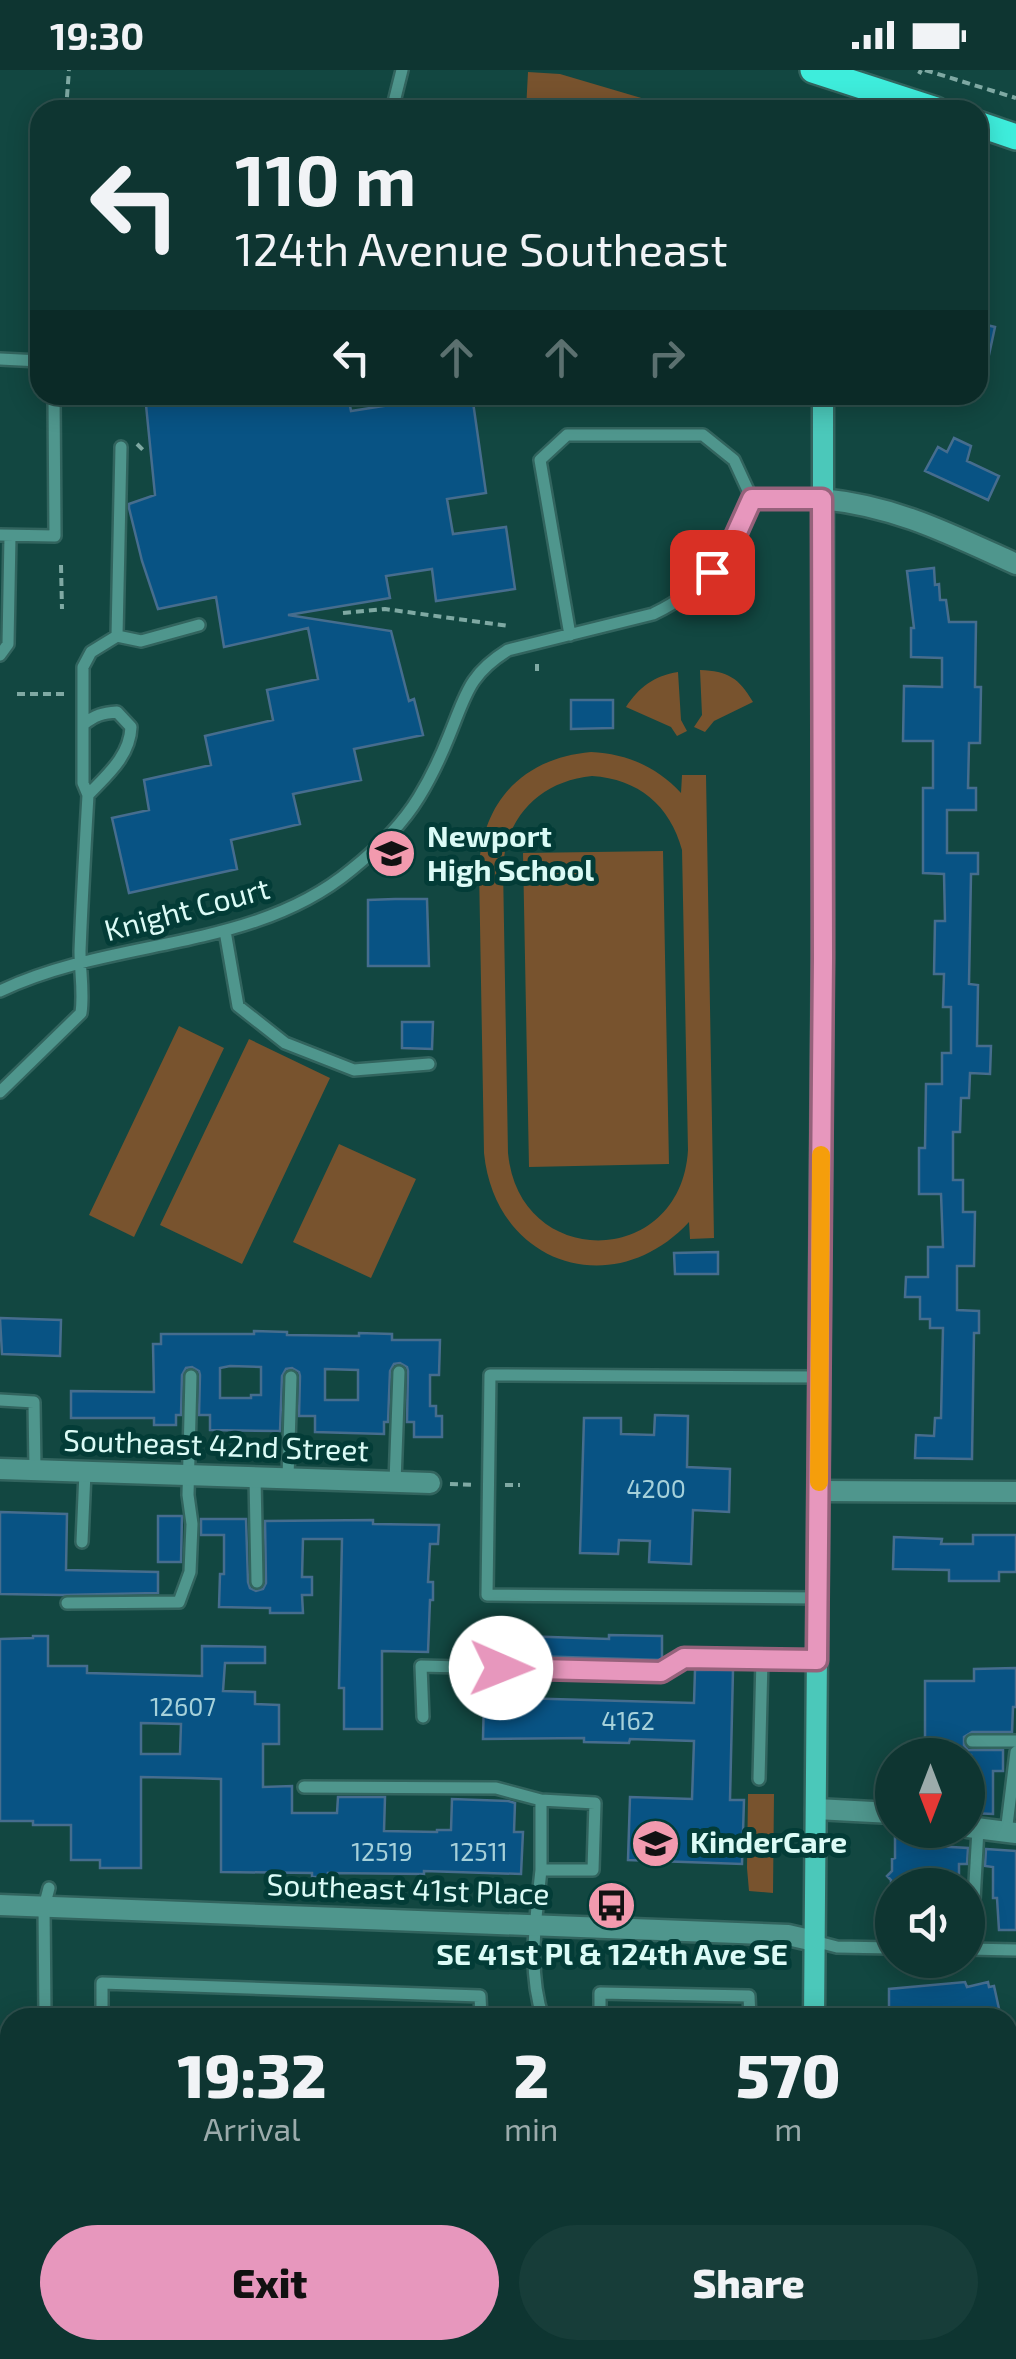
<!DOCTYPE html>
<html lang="en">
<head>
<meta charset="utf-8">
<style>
  :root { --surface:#0e3531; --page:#173d39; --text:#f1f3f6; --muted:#9babab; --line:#2e504d; --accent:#e797bd }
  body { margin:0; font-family:"Exo 2",sans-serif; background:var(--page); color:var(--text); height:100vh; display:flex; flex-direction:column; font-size:38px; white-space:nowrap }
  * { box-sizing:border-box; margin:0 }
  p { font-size:32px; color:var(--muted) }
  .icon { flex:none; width:55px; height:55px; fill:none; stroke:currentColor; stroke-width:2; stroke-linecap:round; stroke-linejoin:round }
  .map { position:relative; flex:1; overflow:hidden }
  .details { position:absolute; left:0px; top:1938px; width:1018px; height:352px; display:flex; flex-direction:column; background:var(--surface); border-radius:30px 30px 0 0; box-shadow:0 5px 25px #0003,0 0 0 2px var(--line) }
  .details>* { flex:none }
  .banner { position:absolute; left:30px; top:30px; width:958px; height:305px; border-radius:30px; box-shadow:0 5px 25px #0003,0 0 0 2px var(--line); background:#0e3531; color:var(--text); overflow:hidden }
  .needle { width:65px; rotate:180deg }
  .buttons { position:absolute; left:875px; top:1668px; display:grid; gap:20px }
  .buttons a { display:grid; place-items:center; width:110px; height:110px; border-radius:50%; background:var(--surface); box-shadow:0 5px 25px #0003,0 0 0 2px var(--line); font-size:50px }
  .pin { position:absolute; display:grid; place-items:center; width:85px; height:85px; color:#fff; margin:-42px; border-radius:20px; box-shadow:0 5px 15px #0006 }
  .me { position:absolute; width:110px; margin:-55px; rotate:91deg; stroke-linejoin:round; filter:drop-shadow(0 0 8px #0008) }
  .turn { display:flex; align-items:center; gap:35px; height:210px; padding:0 40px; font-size:45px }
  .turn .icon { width:130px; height:130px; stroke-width:2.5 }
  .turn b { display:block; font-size:70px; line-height:85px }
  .lanes { display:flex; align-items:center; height:95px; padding:0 40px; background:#0003; justify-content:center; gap:50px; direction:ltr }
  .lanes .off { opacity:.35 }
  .eta { display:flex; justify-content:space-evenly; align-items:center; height:170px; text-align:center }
  .eta b { font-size:60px; font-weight:800; line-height:70px }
  .cta { display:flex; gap:20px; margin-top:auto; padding:20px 40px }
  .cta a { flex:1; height:115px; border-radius:60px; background:var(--accent); color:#111; font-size:40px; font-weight:800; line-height:115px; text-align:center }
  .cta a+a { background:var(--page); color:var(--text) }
  .status { display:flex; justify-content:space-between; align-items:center; height:70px; padding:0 50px; background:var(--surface); direction:ltr }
  .status svg { height:28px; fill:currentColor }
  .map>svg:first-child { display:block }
  .green { fill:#78532e; fill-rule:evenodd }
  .building { fill:#085384; stroke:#466d8e; stroke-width:2.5; fill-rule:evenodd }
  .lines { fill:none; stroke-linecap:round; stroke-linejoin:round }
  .lane-casing { stroke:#32645e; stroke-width:16 }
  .street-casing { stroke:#32645e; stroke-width:25 }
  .secondary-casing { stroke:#32645e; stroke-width:25 }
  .primary-casing { stroke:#32645e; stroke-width:30 }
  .path { stroke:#7fa9a3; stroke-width:4; stroke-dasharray:8 5; stroke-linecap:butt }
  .lane { stroke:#4f968d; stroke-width:11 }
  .street { stroke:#4f968d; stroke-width:20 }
  .secondary { stroke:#4bc8ba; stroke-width:20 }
  .primary { stroke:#3eeddc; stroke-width:25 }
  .route-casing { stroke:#96627b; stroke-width:25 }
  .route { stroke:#e797bd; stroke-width:18 }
  .slow { stroke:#f59e0b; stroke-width:18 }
  .labels { text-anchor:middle; stroke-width:10; stroke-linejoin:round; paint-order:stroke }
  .number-label { font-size:25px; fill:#a6d1da }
  .poi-label { font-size:30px; font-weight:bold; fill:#dbfbf6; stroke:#033c37; text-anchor:start }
  .street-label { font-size:30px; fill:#dbfbf6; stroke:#033c37 }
</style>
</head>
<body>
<div class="status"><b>19:30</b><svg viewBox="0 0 49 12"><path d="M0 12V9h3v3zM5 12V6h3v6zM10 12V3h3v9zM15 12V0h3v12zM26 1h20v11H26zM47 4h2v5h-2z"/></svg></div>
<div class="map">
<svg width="1016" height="2289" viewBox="0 0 1016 2289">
  <rect width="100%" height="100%" fill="#124741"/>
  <!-- green -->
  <path class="green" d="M528,2L560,4L682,40H526Z
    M700,600C728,601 739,608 753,632L714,651L705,662L694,657L702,645Z
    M678,602L681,650L687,661L677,666L671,657L626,637C639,617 654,606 678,602Z
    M591,682C627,684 656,696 681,723L682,705H706L714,1168L690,1169L689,1152C613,1234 495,1194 484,1083L479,797C483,730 524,688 591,682ZM592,706C638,709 670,735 682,780L688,1080C681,1199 519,1201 508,1083L503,797C506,746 541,711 592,706Z
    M663,781L669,1094L529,1097L523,783Z
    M179,956L224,978L134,1167L89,1145Z
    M249,969L330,1008L242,1194L160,1155Z
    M339,1074L416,1109L371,1208L293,1172Z
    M748,1724H774L773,1823L749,1821L747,1798Z"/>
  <!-- building -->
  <path class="building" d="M978,253L995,257L984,308L978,307Z
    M145,325H348L351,341L454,325H472L486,423L447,429L453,464L506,457L515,519L436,531L432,499L386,506L390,528L288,545L391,561L409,631L414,629L423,665L354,679L361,710L293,724L300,754L231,770L237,799L129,823L112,748L149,740L144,710L211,695L205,666L273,650L267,620L318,609L308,558L224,577L216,527L158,539L142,491L129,438V434L155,425Z
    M954,368L971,376L967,391L999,406L988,430L925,401L938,377L947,382Z
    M934,498L935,515L939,514L940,530H946L949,552H976L975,617H981L980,673H969L968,718H976V740H947V783H978V804H971L969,914L978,915L977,976H991L990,1004L970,1003L969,1028H961L960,1062H953V1110H963V1142H975L974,1196H957V1240L979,1241V1263H974L972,1389L915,1388L916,1365L934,1366L935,1348H941L943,1258H930V1249H920V1227H905L906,1207H928V1177H943L941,1124H919V1078H925L926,1014H942V983H951V937H943L944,904H934L935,851H945L944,804L923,803V718H933V671H903L904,616L942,617V588L911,587V558H914L907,501Z
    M571,630H613V658L571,659Z
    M395,829H427L429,896H368V830Z
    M402,952H433L432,979L402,978Z
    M718,1182V1204H675L674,1183Z
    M0,1248L61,1250L60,1286L2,1284Z
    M254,1261L287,1262V1265L359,1266V1263L392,1264V1270H440L439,1305H430V1336H436V1346H442V1367H414V1352H407L408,1301L407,1297L400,1293L394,1294L390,1301L388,1352H384V1364L315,1362V1346H299L300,1306L299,1302L292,1298L286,1299L282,1306L280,1361L210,1360V1345H199L200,1305L199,1301L192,1297L186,1298L182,1305L181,1345H176V1355H154V1348H71V1321L154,1322L153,1274H161V1264H254ZM230,1296L261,1297V1325H251V1328H220V1298ZM325,1299L358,1300V1330H325Z
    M655,1345L688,1346L687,1397L730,1399L729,1442L693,1440L691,1494L649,1492L650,1471L619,1470L618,1484L580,1483L584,1348H621V1364L654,1365Z
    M0,1442L67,1444L66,1500L158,1502V1523L62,1525L0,1524Z
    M158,1446H182L181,1492H158Z
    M201,1449H246L248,1512L250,1518L256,1521L263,1519L266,1513L265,1451L373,1450V1454L439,1455L438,1474H430L428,1512H433V1530H430L428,1582L382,1581V1659H344V1618H339L342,1469H303L302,1507H312V1525H302L303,1543H270V1538L219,1537L220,1504H224V1465H201Z
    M973,1465H1016V1502H999V1511H949V1500L893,1499L894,1467L942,1469L941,1474H973Z
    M469,1560L521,1561V1566L609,1569V1565L662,1566V1590L468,1584Z
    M33,1566H48V1596H87V1603L202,1606V1576L265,1577V1593H225L223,1621L255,1622V1634L279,1635V1674H263V1717L292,1716V1743H337L338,1727H385L384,1761L437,1762V1760H451L452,1729L508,1731L515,1733L514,1762H523L521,1804L424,1801V1804L328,1803V1807H312V1803L221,1802V1709L191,1708L141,1707V1798H100V1790H71V1755H33V1751H0V1569L33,1568ZM141,1653L181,1654L180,1684H141Z
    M1016,1598V1637H1013L1012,1662H972L964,1667V1675L968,1680H1003V1701H993V1744L971,1743V1685H925V1611H974V1599Z
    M695,1600H733L730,1730H744L742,1794L628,1790L630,1727L692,1729L694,1671L630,1669L629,1673L584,1672V1668L483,1669L484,1627L694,1633Z
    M895,1766L934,1767V1776L968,1778L967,1794H959V1812L925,1810L919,1812V1815H891V1810L887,1806L892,1801V1789L895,1788Z
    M986,1779L1016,1781V1860H999L997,1828H993V1797L985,1796Z
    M965,1912L967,1917L988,1912L989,1917L994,1916L1001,1948H892V1943L889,1944V1919Z"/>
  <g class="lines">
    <defs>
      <path id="lane" d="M392,40L402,0
        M0,289L40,291
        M752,429H822
        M0,465L55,466L54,325
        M570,565L540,390L567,365H703L734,390L752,429
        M117,566L121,377
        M0,585L8,574L10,466
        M88,725L83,713V597L91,582L117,566L141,571L199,555
        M225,861L238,936L285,973L354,1000L429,994
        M0,921C113,867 252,882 351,800C376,780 402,755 419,727C430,709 441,686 449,666C466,625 468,605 508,580L653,544C708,518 728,483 752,429
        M0,1022L81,943C84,922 80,902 80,881C82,829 85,777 88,725C107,705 130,686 131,657L117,642C103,643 95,645 84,654
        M0,1330L34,1332L35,1400
        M255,1407L257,1512
        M288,1408L291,1307
        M395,1412L399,1302
        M82,1472L85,1402
        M817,1528L487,1525L490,1305L820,1307
        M67,1533L179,1532L190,1502L192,1454L188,1425L191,1306
        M423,1647L421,1596L661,1602L684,1588L817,1590
        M972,1671H1016
        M759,1709L762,1589
        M304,1717L496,1718L541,1730
        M1006,1763L1016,1682
        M541,1800V1730L595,1733L593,1800H541C536,1849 527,1900 543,1948
        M973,1848L978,1759
        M814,1871L837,1877L892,1878
        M968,1879L1016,1880
        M45,1948L44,1837L49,1818
        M102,1948V1913L480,1926L481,1948
        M600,1948V1923L749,1926L750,1948
        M0,1998L10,1997
        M1008,2140L1016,2141
        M0,2156H10
        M1008,2208H1016
        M45,2289V2280
        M219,2289L221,2280
        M563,2289L567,2285V2280
        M763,2289V2280
        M872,2289V2280"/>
      <path id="street" d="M822,429C896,436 950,464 1016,494
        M0,1399L430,1413
        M819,1421L1016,1422
        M816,1739L892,1743
        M968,1757L1016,1763
        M0,1835L788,1865L814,1871"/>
      <path id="secondary" d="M867,40L874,19
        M814,1948L823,849V325
        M810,2289V2280"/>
      <path id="primary" d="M813,0L936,40
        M978,54L1016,67"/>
    </defs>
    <!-- lane casing -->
    <use href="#lane" class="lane-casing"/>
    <!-- street casing -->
    <use href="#street" class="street-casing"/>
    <!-- secondary casing -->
    <use href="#secondary" class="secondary-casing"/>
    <!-- primary casing -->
    <use href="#primary" class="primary-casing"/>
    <!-- path -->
    <path class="path" d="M925,0L1016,28
      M919,4L921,0
      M66,40L69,0
      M824,40L828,36
      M491,325L498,333H503
      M137,374L146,383
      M61,495L62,539
      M343,543L385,539L509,556
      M537,601V594
      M17,624H64
      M450,1414L475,1415
      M505,1415H520"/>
    <!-- lane -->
    <use href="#lane" class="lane"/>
    <!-- street -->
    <use href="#street" class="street"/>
    <!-- secondary -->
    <use href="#secondary" class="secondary"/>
    <!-- primary -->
    <use href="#primary" class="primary"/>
  </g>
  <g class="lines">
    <defs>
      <path id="route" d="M501,1598L661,1602L684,1588L817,1590L823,888L822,429H752L733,471L712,502"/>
    </defs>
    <!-- route casing -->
    <use href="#route" class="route-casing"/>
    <!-- route -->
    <use href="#route" class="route"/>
    <!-- slow -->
    <path class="slow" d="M819,1412L821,1085"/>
  </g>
  <!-- icons -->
  <defs>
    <symbol id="school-disc" viewBox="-11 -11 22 22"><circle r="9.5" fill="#f29aae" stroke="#033c37"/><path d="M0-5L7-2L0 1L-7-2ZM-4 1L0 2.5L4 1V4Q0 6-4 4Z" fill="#111"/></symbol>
    <symbol id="bus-disc" viewBox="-11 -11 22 22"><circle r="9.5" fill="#f29aae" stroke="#033c37"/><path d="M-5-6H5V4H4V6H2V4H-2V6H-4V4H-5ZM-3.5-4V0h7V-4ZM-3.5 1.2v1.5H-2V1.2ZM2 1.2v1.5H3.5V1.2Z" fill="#111"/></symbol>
  </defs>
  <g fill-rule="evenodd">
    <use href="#school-disc" x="364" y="756" width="55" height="55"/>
    <use href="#school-disc" x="628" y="1746" width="55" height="55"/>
    <use href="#bus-disc" x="584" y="1808" width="55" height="55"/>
  </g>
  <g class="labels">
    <!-- number labels -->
    <g class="number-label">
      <text x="656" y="1428">4200</text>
      <text x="183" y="1646">12607</text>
      <text x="628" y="1660">4162</text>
      <text x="382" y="1791">12519</text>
      <text x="479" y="1791">12511</text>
    </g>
    <!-- poi labels -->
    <g class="poi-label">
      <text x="427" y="777">Newport<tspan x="427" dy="34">High School</tspan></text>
      <text x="690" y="1783">KinderCare</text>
      <text x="612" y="1895" text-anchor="middle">SE 41st Pl &amp; 124th Ave SE</text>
    </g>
    <!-- street labels -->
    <g class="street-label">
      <text transform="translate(187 840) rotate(-15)" y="10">Knight Court</text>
      <text transform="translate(216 1376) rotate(2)" y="10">Southeast 42nd Street</text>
      <text transform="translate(408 1820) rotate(2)" y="10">Southeast 41st Place</text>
    </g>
  </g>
</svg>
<div class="buttons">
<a><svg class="needle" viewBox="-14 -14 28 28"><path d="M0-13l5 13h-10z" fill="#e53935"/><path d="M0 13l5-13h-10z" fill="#9babab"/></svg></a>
<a><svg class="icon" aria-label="sound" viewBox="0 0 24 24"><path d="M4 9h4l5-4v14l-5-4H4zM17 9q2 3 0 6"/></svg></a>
</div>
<div class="pin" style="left:712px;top:502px;background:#d93025"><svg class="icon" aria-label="arrive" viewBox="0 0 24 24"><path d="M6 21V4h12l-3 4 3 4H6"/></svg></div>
<svg class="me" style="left:501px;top:1598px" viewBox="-20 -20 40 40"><circle r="19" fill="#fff"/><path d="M0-13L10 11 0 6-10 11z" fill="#e797bd"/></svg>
<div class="banner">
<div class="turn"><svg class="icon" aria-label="left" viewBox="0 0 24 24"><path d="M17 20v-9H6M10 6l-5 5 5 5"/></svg><div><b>110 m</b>124th Avenue Southeast</div></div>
<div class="lanes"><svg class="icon" aria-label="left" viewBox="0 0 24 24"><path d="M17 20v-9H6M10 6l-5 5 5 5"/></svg><svg class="icon off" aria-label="ahead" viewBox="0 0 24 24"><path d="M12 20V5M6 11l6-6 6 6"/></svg><svg class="icon off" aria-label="ahead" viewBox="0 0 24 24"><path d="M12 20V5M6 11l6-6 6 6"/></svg><svg class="icon off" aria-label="right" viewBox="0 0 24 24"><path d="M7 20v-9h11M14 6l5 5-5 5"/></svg></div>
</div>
<section class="details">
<div class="eta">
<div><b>19:32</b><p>Arrival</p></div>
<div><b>2</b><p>min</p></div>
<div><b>570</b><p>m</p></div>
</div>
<div class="cta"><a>Exit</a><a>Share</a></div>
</section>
</div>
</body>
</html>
